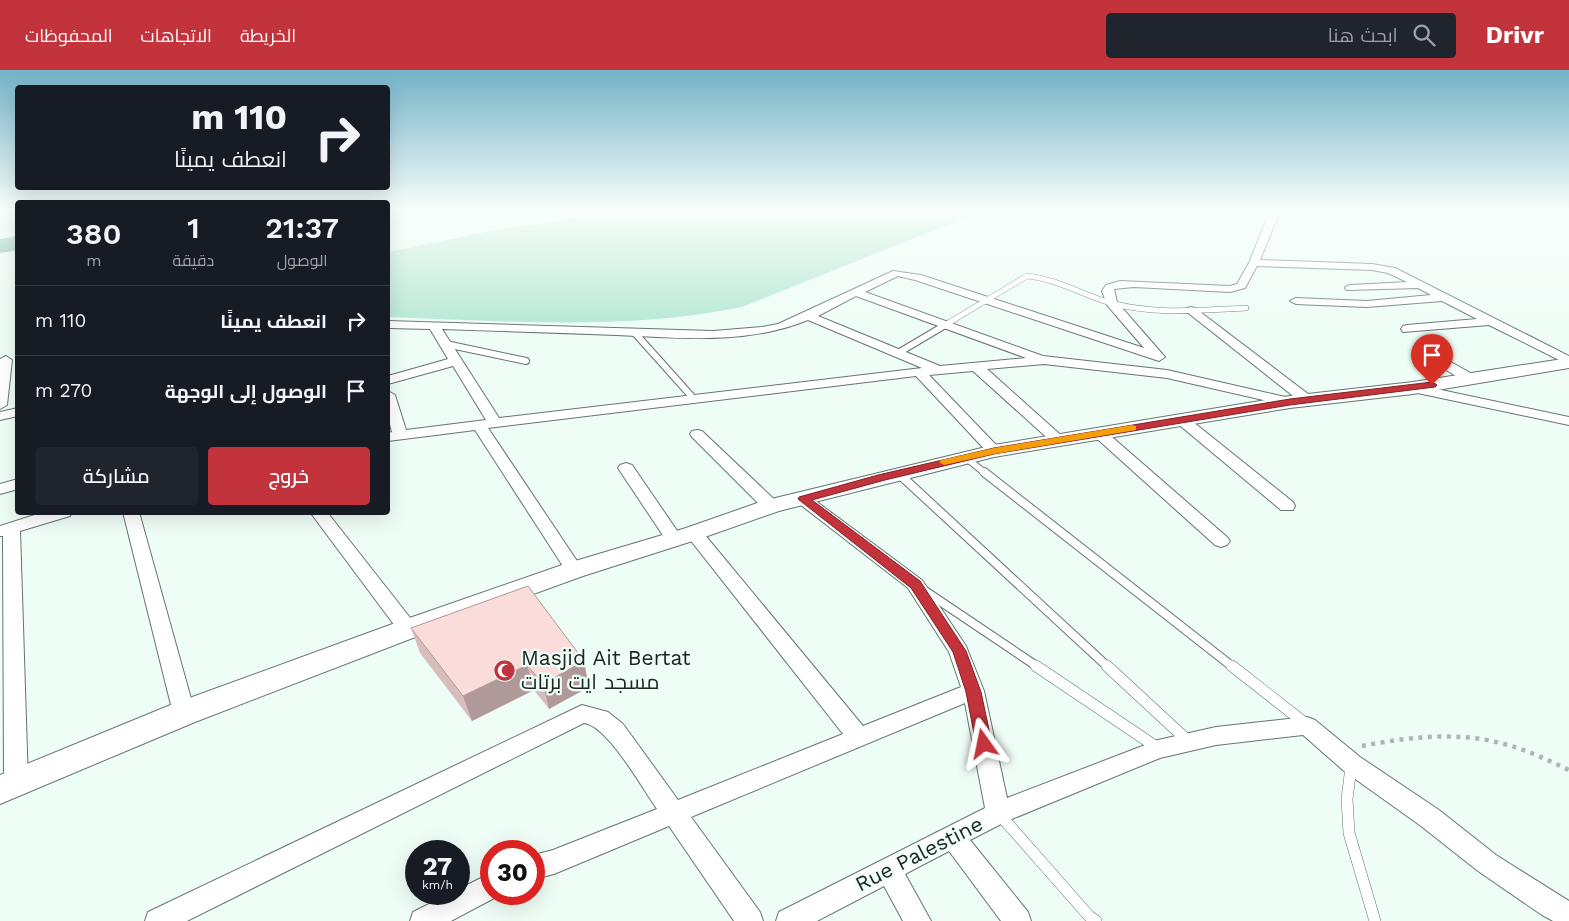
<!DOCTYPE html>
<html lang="ar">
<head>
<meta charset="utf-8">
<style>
  :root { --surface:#171b24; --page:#20242c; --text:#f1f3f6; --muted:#9ea1a6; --line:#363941; --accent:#c3333c }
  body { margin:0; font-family:"Work Sans",Cairo,sans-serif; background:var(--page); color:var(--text); direction:rtl; height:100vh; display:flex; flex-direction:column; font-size:19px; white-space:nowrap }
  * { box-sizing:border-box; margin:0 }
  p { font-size:16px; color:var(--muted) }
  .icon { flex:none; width:28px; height:28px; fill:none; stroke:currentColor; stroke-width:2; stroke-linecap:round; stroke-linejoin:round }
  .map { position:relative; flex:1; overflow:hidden; direction:ltr }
  .side { position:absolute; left:15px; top:130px; width:375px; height:315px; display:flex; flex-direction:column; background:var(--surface); border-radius:5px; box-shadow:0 5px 20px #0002; direction:rtl }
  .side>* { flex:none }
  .guide { position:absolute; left:15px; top:15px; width:375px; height:105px; border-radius:5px; box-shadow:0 5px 20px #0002; direction:rtl; background:#171b24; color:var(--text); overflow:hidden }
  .speed { position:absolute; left:405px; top:770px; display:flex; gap:10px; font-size:25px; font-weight:700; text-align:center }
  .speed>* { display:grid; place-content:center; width:65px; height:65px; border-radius:50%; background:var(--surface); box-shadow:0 5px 20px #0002; line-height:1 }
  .speed small { font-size:12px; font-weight:400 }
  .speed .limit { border:8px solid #d22; background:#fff; color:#111 }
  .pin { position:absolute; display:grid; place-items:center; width:42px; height:42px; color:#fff; margin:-51px -21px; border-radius:50% 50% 50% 0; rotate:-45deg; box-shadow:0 0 5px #0007 }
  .pin .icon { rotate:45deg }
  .me { position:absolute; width:55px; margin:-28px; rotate:348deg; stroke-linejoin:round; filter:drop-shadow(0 0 4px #0008) }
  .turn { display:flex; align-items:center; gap:18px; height:105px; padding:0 20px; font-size:22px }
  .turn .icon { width:65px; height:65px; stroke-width:2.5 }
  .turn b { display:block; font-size:35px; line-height:42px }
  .eta { display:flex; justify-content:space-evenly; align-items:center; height:85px; text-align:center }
  .eta b { font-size:30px; font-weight:600; line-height:35px }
  .action { display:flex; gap:10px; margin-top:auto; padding:10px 20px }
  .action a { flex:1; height:58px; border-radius:5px; background:var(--accent); color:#fff; font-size:20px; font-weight:600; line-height:58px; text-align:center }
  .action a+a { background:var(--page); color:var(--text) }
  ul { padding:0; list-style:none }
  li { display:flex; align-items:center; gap:15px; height:70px; padding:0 20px; border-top:1px solid var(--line) }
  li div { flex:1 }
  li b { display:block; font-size:19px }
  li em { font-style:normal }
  header { display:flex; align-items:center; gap:30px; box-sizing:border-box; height:70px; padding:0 25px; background:var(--accent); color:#fff }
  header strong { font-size:24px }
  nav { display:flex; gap:28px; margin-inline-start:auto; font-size:18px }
  .search { width:350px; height:45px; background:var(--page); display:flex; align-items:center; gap:12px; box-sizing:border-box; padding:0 18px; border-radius:5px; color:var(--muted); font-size:19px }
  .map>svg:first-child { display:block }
  .green { fill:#b6e7d4 }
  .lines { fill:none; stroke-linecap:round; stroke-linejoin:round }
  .river { fill:#65ae95; fill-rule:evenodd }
  .lane-far3-casing { stroke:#67746f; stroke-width:6 }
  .lane-far2-casing { stroke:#67746f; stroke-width:8 }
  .lane-far1-casing { stroke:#67746f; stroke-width:10 }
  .lane-casing { stroke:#67746f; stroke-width:12 }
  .street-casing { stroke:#67746f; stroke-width:2 }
  .secondary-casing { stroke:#67746f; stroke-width:2 }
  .path { stroke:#abb7b2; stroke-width:4.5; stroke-dasharray:4 5.5; stroke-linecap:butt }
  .lane-far3 { stroke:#fff; stroke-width:5 }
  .lane-far2 { stroke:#fff; stroke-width:6 }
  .lane-far1 { stroke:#fff; stroke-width:8 }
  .lane { stroke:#fff; stroke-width:11 }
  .street { fill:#fff; fill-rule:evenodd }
  .secondary { fill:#fff; fill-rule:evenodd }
  .wall { fill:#d7bdbb }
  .shaded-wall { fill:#af9a99 }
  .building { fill:#fadcda; stroke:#af9a99 }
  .route { fill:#c3333c; stroke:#7f2127 }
  .slow { fill:#f59e0b }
  .labels { text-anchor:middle; stroke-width:4.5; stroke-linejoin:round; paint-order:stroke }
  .near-poi-label { font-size:21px; fill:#1d2321; stroke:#effdf7; text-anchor:start }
  .near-street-label { font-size:21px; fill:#1d2321; stroke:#effdf7 }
</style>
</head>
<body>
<header>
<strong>Drivr</strong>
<div class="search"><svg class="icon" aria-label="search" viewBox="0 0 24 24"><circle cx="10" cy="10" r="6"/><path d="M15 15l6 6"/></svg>ابحث هنا</div>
<nav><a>الخريطة</a><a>الاتجاهات</a><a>المحفوظات</a></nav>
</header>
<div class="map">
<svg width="1569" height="851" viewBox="0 0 1569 851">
  <rect width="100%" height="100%" fill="#effdf7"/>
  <!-- green -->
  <path class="green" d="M619,141H982L742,237C626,261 505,251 388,247V182L490,161Z"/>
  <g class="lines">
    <!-- river -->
    <path class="river" d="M18,166V180L0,183V169Z"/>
    <defs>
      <path id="lane-far3" d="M945,255L1027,206C1057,209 1083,225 1111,233C1155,245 1202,240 1246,238"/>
      <path id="lane-far2" d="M634,262L694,329
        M446,274L526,291
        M898,283L947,254
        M965,387L985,403"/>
      <path id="lane-far1" d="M984,402L1233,597
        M898,403L1108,597
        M925,521L1038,597"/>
      <path id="lane" d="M1036,596L1158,678
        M1107,596L1187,670
        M1232,596L1306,654
        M1351,697L1347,729L1349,763L1375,851
        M1000,745L1089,846L1096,851"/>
      <path id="street" d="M1267,141H1277L1278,146L1260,190L1372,194L1395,198L1569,286V295L1489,255L1403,262L1401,259L1403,256L1407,255L1477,249L1442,231L1367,237L1296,234L1290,231L1296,228L1367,231L1431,225L1418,218L1347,220L1345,218L1347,216L1351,215L1407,212L1388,203L1372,200L1257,196L1245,218L1230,222L1134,217L1114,219L1117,232L1165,287L1159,291L915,210L898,206L865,222L1043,286L1167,300L1290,328L1297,332L1290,336L1167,308L1044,294L987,299L1064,368L1066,371L1064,374H1054L973,301L929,305L999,378L1002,381L999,384H989L916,306L488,358L583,500L580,504L574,506L568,504L475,360L388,371V363L392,362L388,347V321L395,325L406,360L486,350L453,296L388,314V306L448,289L430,259L388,258V251L713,261L762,257L778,254L893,201L921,205L1144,278L1107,235L1102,221L1106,215L1120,211L1230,216L1237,214L1249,193L1268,146ZM856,226L1026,288L940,296L818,246ZM808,250L922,298L499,348L442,259C500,261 559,263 617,265C681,268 747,275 808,250Z
        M1191,237L1195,238L1312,327L1314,330L1312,333H1302L1187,242L1185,240L1187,238Z
        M1420,275L1476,306L1478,309L1471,313L1466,312L1416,282L1414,279Z
        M6,286L12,290L7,335L0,339V289Z
        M1413,314L1569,347V355L1408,321L1406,318L1408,315Z
        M18,338V346L0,350V342Z
        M1182,346L1187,347L1293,432L1295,436L1293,440H1281L1177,353L1175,350L1177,347Z
        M1099,359L1104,360L1227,467L1230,471L1227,475L1221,477L1215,475L1094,366L1092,363L1094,360Z
        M697,360L702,361L777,432L779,436L777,440H765L692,367L690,364L692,361Z
        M626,393L632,395L680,465L683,469L680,473L674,475L668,473L618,398L620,395Z
        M18,409V419L0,424V414Z
        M803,424L809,426L922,510L966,576L984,621L1007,728L1158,670L1216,657L1307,647L1315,650L1360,687L1439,740L1496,785L1569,831V851H1553L1542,845L1478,801L1421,756L1344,701L1303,665L1216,675L1160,688L1007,751L970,770L1028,842L1031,851H1001L949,781L905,804L931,851H903L884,816L817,851H776L779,842L985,738L965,633L691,747L760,842L763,851H734L669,756L554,804L534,809V785L553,780L657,739C642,718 608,656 584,653L187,851H145L148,842L582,635L608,642L623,654L678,730L843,664L688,467L685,463L688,459L694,458L700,459L863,656L961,617L949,582L908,518L797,432L795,429L797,426Z
        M44,442H72L70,446L20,461L28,713L24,720L16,723L8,720L4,713L3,466H0V456Z
        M123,442H139L195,643L192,649L184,652L176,649L173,643Z
        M310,442H327L415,554L418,559L415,564L408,566L401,564Z
        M491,803V824L500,825L451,851H410L413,842L449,824H459V819Z"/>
      <path id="secondary" d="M1569,288V298L1413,324L1290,338L994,387L779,441L702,468L583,506L418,566L195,652L0,734V705L173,634L398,552L565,494L686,458L763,431L994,375L1290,326L1413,312Z"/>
    </defs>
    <!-- lane-far3 casing -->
    <use href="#lane-far3" class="lane-far3-casing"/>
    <!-- lane-far2 casing -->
    <use href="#lane-far2" class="lane-far2-casing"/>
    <!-- lane-far1 casing -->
    <use href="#lane-far1" class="lane-far1-casing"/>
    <!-- lane casing -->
    <use href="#lane" class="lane-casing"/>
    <!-- street casing -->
    <use href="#street" class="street-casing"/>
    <!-- secondary casing -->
    <use href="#secondary" class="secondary-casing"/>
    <!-- path -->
    <path class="path" d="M1362,676C1408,667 1459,661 1504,674C1527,680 1548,690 1569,700"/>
    <!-- lane-far3 -->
    <use href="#lane-far3" class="lane-far3"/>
    <!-- lane-far2 -->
    <use href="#lane-far2" class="lane-far2"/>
    <!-- lane-far1 -->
    <use href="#lane-far1" class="lane-far1"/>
    <!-- lane -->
    <use href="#lane" class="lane"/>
    <!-- street -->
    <use href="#street" class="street"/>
    <!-- secondary -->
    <use href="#secondary" class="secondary"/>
  </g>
  <!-- wall -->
  <path class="wall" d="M528,516L589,617L549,639L534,620L472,651L420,583L411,558Z"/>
  <!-- shaded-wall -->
  <path class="shaded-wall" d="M584,591L589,617L549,639L543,614Z
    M527,595L534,620L472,651L463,626Z"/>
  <!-- building -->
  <path class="building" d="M528,516L584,591L543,614L527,595L463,626L411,558Z"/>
  <!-- sky -->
  <linearGradient id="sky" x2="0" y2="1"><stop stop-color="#73b2c7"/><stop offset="0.54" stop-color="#f8fefb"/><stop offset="1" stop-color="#f8fefb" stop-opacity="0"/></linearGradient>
  <rect width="1569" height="260" fill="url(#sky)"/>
  <!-- route -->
  <path class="route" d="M1432,312L1437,315L1435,317L1290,335L994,384L885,410L812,430L920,511L966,581L981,622L992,674L990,678L984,680L978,678L976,674L966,622L953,582L911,518L798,429L799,427L878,405L994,378L1290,329Z"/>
  <!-- slow -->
  <path class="slow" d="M1132,355L1136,356V360L994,384L944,395L939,392L941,390L994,378Z"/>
  <!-- icons -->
  <defs>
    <symbol id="mosque-disc" viewBox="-11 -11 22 22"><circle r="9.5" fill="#c3333c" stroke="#effdf7"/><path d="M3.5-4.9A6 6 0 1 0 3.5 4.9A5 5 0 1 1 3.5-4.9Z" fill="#fff"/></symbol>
  </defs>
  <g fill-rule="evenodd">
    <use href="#mosque-disc" x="492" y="588" width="25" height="25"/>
  </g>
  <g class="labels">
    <!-- near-poi labels -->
    <g class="near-poi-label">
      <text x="521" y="595">Masjid Ait Bertat<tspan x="521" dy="24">مسجد ايت برتات</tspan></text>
    </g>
    <!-- near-street labels -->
    <g class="near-street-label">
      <text transform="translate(919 784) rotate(-27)" y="7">Rue Palestine</text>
    </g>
  </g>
</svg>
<div class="speed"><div>27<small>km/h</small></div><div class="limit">30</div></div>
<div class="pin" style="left:1432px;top:315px;background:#d93025"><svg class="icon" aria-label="arrive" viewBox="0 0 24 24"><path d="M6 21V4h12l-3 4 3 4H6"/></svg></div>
<svg class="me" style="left:984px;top:674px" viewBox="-20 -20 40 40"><path d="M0-17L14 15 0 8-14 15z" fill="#c3333c" stroke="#fff" stroke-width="4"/></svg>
<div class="guide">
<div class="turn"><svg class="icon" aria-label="right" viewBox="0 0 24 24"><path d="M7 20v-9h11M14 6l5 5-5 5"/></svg><div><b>110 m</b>انعطف يمينًا</div></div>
</div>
<section class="side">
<div class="eta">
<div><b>21:37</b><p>الوصول</p></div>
<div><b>1</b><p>دقيقة</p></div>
<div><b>380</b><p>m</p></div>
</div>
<ul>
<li><svg class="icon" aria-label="right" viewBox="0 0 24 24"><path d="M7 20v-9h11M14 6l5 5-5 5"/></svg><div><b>انعطف يمينًا</b></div><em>110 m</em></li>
<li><svg class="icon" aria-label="arrive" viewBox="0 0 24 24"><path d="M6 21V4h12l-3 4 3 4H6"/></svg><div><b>الوصول إلى الوجهة</b></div><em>270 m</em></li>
</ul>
<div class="action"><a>خروج</a><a>مشاركة</a></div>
</section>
</div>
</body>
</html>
